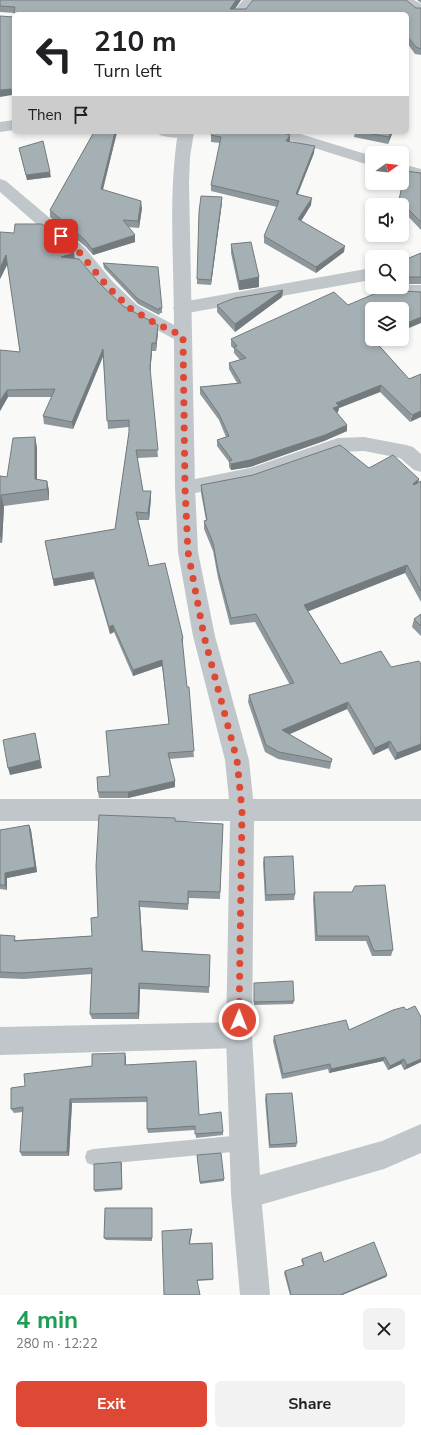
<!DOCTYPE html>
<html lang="en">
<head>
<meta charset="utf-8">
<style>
  :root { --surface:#fff; --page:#f2f2f2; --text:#202124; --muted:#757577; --accent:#dd4934 }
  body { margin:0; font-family:"Nunito Sans",sans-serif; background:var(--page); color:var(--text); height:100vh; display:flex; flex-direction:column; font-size:15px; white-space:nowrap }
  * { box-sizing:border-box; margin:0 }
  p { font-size:13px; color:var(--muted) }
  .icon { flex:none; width:22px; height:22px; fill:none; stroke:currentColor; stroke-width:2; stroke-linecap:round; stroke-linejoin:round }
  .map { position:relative; height:1295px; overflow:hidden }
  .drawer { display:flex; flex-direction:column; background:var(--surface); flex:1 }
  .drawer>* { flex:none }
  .guide { position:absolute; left:12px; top:12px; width:397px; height:122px; border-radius:6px; box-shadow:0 2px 6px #0003; background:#fff; color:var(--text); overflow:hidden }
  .needle { width:26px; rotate:76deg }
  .fabs { position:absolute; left:365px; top:146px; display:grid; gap:8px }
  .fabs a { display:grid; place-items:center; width:44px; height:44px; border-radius:6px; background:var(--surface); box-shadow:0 2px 6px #0003; font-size:20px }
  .pin { position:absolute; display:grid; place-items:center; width:34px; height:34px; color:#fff; margin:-17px; border-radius:8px; box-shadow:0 2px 6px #0006 }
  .me { position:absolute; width:44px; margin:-22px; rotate:1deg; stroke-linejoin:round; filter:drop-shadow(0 0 3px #0008) }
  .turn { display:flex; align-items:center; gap:14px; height:84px; padding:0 16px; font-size:18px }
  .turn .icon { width:52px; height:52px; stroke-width:2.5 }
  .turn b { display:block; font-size:28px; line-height:34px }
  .then { display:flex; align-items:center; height:38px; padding:0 16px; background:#0003; gap:8px; font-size:15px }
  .round { display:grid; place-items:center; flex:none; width:42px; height:42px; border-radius:6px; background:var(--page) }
  .summary { display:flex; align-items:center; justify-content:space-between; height:68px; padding:0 16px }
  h1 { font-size:24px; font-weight:700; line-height:30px; color:#1e9e55 }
  .primary-button { display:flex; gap:8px; margin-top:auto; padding:8px 16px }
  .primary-button a { flex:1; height:46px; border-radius:6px; background:var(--accent); color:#fff; font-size:16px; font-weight:700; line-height:46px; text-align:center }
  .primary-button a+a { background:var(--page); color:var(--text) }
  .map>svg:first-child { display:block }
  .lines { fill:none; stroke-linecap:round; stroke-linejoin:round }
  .service { fill:#c0c6c9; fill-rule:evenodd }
  .minor { fill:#c0c6c9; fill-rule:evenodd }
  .tertiary { fill:#c0c6c9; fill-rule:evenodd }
  .wall { fill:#8e979b }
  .shaded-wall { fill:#747b7e }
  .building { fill:#a5b0b4; stroke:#747b7e }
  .route { stroke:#dd4934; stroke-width:7; stroke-dasharray:0 12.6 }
</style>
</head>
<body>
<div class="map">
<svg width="421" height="1295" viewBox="0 0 421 1295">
  <rect width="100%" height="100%" fill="#f9f9f7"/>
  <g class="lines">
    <!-- service -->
    <path class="service" d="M243,1135L249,1137L251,1143L249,1149L243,1151L93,1165L87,1163L85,1157L87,1151L93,1149Z"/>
    <!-- minor -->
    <path class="minor" d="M398,0H414L421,4V14L416,13Z
      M14,120V130L0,132V122Z
      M157,132H193L194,133L191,136C182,139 169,138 160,135Z
      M270,132H294L372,156V166L273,135Z
      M402,164L421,169V179L402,174Z
      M366,269L372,271V283L365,281L182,314L176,312L173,308L176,304L182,302Z
      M402,285H421V297C408,297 389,299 381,287H402Z
      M364,437L406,445L413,447L421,454V472L414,470L400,458L364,451L339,452L252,482L185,495L178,493L175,488L178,483L185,481L250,468L338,438Z
      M239,1022L249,1025L252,1035L249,1045L239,1048L0,1055V1027Z
      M421,1124V1153L384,1169L246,1209L236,1204L231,1194L236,1184L246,1179L382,1141Z"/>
    <!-- tertiary -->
    <path class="tertiary" d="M243,0H257L245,14H231Z
      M178,132H194L190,157L189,183L195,488L198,552L215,636L249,760L253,799H421V821H254L252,1035L261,1194L270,1295H240L231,1194L226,1035L230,821H0V799H229L225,760L193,636L178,552L175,488L174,339L125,313L101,290L73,256L0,192V179L6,181L85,248L113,282L137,305L174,325C174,261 168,195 178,132Z"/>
  </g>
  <!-- wall -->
  <path class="wall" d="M0,0H241L235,9L416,8H421V55L415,54L407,43V14L15,13L0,12Z
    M417,0H421V3Z
    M94,132H117L103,190L142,208L139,228L128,227L135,235V242L93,255L86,247L50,217V210Z
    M355,132H399V134H392L388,144L354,137Z
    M211,135L290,142L314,153L298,194L311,205L301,221L344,252L316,273L264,243V236L277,207L211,191V185L220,143L211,142Z
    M19,148L51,177L27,180Z
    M405,171L421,173V230L402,210V205H399Z
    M222,202L211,285L197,284V279Z
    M0,232L75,258L99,283L123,306L158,332L156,351H152L150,373L158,457L137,458L143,491H151V498L149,520H138L149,566L183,645H182L194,757L169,759L175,781V787L128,798H99L98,792L110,776L169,724L162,666L133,676L114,632L110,634L94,579L54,586L45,541L115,529L129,432V427L108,429L103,357L73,429L44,424L43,416L52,397H8L0,411V350L20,352L8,263L0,279Z
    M231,244L259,277V287L239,290L231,253Z
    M421,253V284H402V261Z
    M103,263L162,308V313H160L159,315L138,304L104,268Z
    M283,290L282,297L235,332L217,312V305Z
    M400,291L376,342L409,379L421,374L410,422L380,392L339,408L338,412L337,413L347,431L324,441L250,467L231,470L229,467V462L217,446V440L226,437L219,420L200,394V387L237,383L229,369V363L240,360L234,353V349L231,346V339L348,305Z
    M35,437L37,448V480L47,481L49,491V500L4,506L2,543H0V476L7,477Z
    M369,468L419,479L418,483L421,481V602L405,573L308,611L341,664L421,750L395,760L388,748L373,755L347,709L289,734L332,759L330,769L278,759L265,752L248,702L249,695L290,685L255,622L230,625L218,578L213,551L204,529V521L206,520L201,493V485Z
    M421,614V636L412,627L414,619Z
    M175,818V821L223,824L220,899L189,898L188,910L140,907L143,951L210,955L209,993L140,989L139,1019H92L90,1014L92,974L24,979L0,978V935L17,940L92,936L98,917Z
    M29,825L31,830L37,872L7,878V890L0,889V830Z
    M264,857L295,894L294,900L265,901L263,863Z
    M314,892L393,950L391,956H372L366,941H315L313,898Z
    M254,986L294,1001L293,1004L254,1005Z
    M406,1010L421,1017V1062L404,1070L401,1064L388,1070L383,1061L329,1073L328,1069L282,1079L273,1041L274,1036L349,1030Z
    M126,1058V1065L199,1115L223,1132V1135L196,1138L195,1130L148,1133L147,1129V1102L72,1103L69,1156H22L20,1152L23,1112L14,1113L11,1109L25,1086L92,1066Z
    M266,1094L297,1143L296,1147L269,1148L265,1099Z
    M197,1155L224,1179V1181L200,1184Z
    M121,1162L122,1164V1190L95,1192L94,1190Z
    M152,1210V1241L106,1240L104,1238Z
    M192,1231L190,1244L212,1243L213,1280L197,1281L164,1295Z
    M302,1259L324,1262L387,1275L386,1277L342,1295H290L284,1273L285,1271L303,1265L301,1260Z"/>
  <!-- shaded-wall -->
  <path class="shaded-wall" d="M236,0H241L231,14L230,9Z
    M11,89L12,95L0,97V90Z
    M115,132H117L101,196V189Z
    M391,132H392V134L388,144L389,137Z
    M290,135V142L286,141Z
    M315,146L314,153L295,200L296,194Z
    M50,172L51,177L27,180L26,175Z
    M222,197V202L211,285V280Z
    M312,198L311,205L298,226V219Z
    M141,201L142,208L139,228L138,221Z
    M135,235V242L93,255L92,249Z
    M345,246L344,252L316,273V267Z
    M74,253L75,261L61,257Z
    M6,255L8,263L0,279V268Z
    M259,277V287L239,290V281Z
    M283,290L282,297L235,332V324Z
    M421,317V323L402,331V325Z
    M158,325V332L156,351V343Z
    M372,339H384L371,344Z
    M152,343V351L150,375V368Z
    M103,349V356L73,429L72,422Z
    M381,385L380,392L339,408L338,412L332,415L333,408L336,403Z
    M7,390L8,397L0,411V401Z
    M421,411V417L410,422L412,415Z
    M347,425V431L324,441L250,467L231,470V464Z
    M35,437L37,448V490L35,479Z
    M419,479L417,487L411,492L413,484Z
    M47,481L49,491V500L47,489Z
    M151,491V498L149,520L148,513Z
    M1,495L4,506L2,543L0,535Z
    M407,565L405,573L304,613V605Z
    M93,572L94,579L54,586L53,579Z
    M113,625L114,632L110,634L109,627Z
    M182,638H183V645H182Z
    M162,660V666L133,676V670Z
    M348,702L347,709L281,738L282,730Z
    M35,733L42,768L10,775L8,768Z
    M390,741L388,748L373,755L375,748Z
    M421,744V750L395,760L397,753Z
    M175,781V787L128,798V792Z
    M29,825L31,830L37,872L7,878V890L5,885V873Z
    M139,901L140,907L143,957L142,951Z
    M139,983L140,989L139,1019L138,1013Z
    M125,1053L126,1058V1069L125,1065Z
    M385,1057L383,1061L329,1073L331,1069Z
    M404,1059L401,1064L388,1070L390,1066Z
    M421,1059V1062L404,1070L407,1065Z
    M70,1099L72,1103L69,1156L67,1152Z
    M121,1162L122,1164V1190V1188Z
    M387,1275L386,1277L342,1295H340Z"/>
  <!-- building -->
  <path class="building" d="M0,0H236L230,9H246L253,0H406L416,8H421V49L416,47L407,36V14H14L15,7L0,6Z
    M0,16L14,17V102L11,89L0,90Z
    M94,132H115L101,189L141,201L138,221L123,220L135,235L92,249L85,240L50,210Z
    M212,132H280L290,135L286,141L315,146L296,194L312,198L298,219L345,246L316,267L264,236L279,201L211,185L221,137L211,135Z
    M362,132H391L389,137Z
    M43,141L50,172L26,175L19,148Z
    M405,171L421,173V222L399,200Z
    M201,196L222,197L211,280L197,279L199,212Z
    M15,224H42L74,253L61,257L79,259L99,283L123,306L158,325L156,343H152L150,368L158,450H136L143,491H151L148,513L136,512L149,566L165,563L183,638H182L187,687H189L194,751L168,753L175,781L128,792H98L97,777L110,776L106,731L169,724L162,660L133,670L113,625L109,627L93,572L53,579L45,541L115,529L129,432V420L107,421L103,349L72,422L43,416L55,389L7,390L0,401V350L20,352L6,255L0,268V232L14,233Z
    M251,242L259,277L239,281L231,244Z
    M421,253V277H403L402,278V261Z
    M103,263L158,267L162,308H159V310L138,299Z
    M388,288L400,291L421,292V317L402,325V309H372V339H373L409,379L421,374V411L412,415L381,385L336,403L339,406L333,408L347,425L325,435L250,460L231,464L229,461L232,460L217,440L229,436L219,414L200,387L241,383L229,363L246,358L234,347L237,346L231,339L334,292L348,305Z
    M283,290L235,324L217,305L235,298Z
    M35,437V479L47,481V489L1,495L0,519V476L7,477L13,438Z
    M340,445L369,468L393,455L419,479L413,484L414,485L421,481V591L407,565L304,605L341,664L381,651L391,667L419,661L421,664V744L397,753L390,741L375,748L348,702L282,730L332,759L331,762L279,752L266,745L249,695L294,683L256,614L231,618L218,570L213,543L204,521L207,520L201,485L253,475Z
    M421,614V626L414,619Z
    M35,733L40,760L8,768L3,740Z
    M99,815L175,818V821L223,824L220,892L188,891V904L139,901L142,951L210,955L209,987L139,983L138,1013L90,1014L92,968L21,973L0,972V935L15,936L14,941L92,936L91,918L98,917L96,866Z
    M29,825L35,867L5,873V885H0V830Z
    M293,856L295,894L266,895L264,857Z
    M385,885L393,950L374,951L368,936H317L314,892H352L355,886Z
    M293,981L294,1001L254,1002V983Z
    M415,1006L421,1017V1059L407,1065L404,1059L390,1066L385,1057L331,1069L330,1064L283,1074L274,1036L346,1020L349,1030L393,1010L404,1007L406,1010Z
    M125,1053V1065L196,1061L199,1115L221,1112L223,1132L195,1134V1126L147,1129V1097L70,1099L67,1152H20L23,1107L11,1109V1088L25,1086L24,1074L92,1066V1054Z
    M292,1093L297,1143L270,1145L266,1094Z
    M221,1153L224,1179L200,1182L197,1155Z
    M121,1162L122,1188L94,1190V1164Z
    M105,1208H152V1238H104Z
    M192,1229L189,1244L212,1243L213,1279L197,1280L200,1295H164L162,1231Z
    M374,1242L387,1275L340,1295H291L285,1271L304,1265L302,1259L321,1252L324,1262Z"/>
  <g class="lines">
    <!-- route -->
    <path class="route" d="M61,236L79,252L107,286L131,309L155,323L183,336L185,488L188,552L204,636L237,760L242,810L239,1020"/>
  </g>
</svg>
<div class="fabs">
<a><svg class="needle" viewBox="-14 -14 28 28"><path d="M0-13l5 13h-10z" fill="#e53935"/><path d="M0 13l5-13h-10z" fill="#757577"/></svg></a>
<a><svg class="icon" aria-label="sound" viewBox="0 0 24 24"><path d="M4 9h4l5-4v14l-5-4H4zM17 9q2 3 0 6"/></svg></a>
<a><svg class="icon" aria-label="search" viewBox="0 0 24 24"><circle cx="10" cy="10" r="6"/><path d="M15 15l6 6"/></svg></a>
<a><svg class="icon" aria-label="layers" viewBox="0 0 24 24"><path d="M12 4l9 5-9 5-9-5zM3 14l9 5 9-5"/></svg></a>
</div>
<div class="pin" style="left:61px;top:236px;background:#d93025"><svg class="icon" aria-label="arrive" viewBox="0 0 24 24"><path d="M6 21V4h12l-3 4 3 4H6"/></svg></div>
<svg class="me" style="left:239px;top:1020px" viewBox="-20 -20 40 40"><circle r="17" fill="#dd4934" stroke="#fff" stroke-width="3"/><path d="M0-11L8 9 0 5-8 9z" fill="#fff"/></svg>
<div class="guide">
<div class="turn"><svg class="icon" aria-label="left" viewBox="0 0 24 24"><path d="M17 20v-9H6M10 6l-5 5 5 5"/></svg><div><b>210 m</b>Turn left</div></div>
<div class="then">Then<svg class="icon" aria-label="arrive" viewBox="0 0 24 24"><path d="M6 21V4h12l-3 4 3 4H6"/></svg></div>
</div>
</div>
<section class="drawer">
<div class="summary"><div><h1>4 min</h1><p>280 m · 12:22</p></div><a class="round"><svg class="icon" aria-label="close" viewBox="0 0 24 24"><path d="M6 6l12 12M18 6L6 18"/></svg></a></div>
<div class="primary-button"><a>Exit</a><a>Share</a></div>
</section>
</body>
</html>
